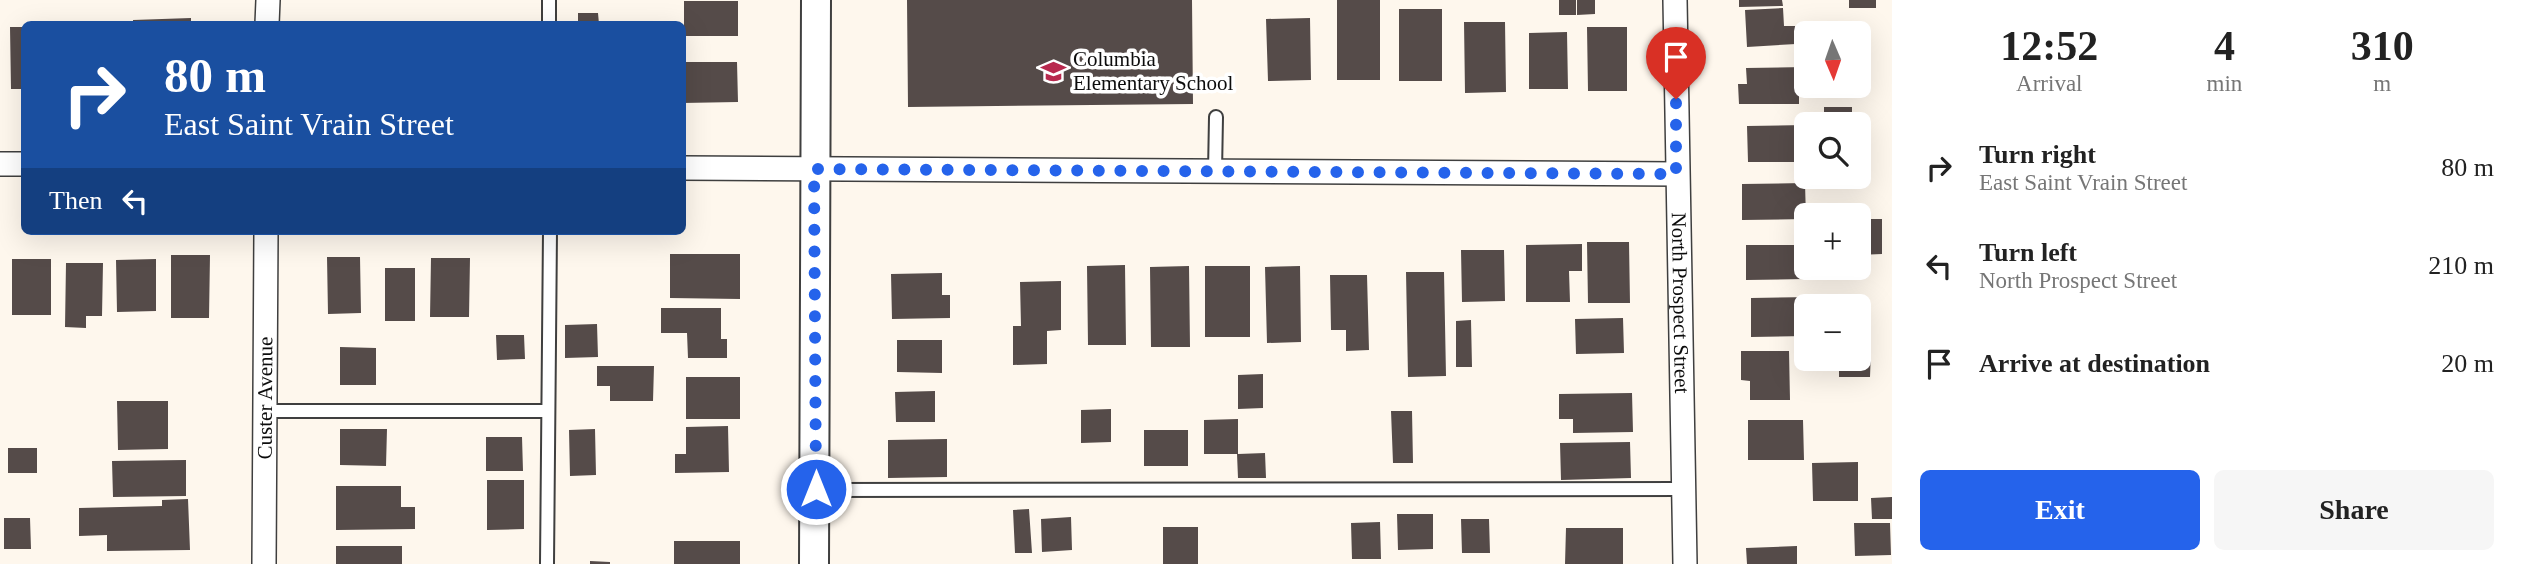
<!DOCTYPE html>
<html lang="en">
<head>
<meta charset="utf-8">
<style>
  :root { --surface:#fff; --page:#f6f6f6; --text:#222; --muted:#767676; --accent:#2563eb }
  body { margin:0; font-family:"Times New Roman",serif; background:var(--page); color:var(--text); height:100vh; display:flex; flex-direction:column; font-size:26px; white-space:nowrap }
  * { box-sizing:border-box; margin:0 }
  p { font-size:23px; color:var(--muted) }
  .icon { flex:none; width:38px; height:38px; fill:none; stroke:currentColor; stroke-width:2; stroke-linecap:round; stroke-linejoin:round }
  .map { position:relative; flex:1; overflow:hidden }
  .side { display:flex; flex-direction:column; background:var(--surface); width:630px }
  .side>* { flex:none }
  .guide { position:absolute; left:21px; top:21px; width:665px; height:214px; border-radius:10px; box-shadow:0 7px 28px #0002; background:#1a4fa0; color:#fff; overflow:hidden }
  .needle { width:46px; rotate:178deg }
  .fabs { position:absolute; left:1794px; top:21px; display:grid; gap:14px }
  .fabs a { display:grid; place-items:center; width:77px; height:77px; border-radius:10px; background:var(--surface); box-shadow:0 7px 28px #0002; font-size:35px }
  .pin { position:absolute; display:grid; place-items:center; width:60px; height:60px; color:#fff; margin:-72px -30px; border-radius:50% 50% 50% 0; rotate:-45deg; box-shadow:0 0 7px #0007 }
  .pin .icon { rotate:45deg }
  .me { position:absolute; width:77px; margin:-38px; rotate:0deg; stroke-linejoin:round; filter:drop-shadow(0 0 5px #0008) }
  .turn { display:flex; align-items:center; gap:24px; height:147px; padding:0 28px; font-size:32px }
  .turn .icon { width:91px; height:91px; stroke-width:2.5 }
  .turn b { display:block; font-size:49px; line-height:60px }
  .then { display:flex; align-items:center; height:66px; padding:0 28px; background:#0003; gap:14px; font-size:26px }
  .eta { display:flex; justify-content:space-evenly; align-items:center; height:119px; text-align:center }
  .eta b { font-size:42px; font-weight:700; line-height:49px }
  .cta { display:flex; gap:14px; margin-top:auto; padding:14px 28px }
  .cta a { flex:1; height:80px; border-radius:10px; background:var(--accent); color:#fff; font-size:28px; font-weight:700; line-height:80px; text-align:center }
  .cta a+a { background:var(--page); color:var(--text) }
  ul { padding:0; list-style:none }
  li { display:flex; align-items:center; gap:21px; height:98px; padding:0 28px }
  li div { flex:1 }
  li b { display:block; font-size:26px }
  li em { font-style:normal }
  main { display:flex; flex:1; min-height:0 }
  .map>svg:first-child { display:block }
  .building { fill:#554b49 }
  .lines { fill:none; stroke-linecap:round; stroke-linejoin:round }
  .service-casing { stroke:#3f3f3f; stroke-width:16 }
  .minor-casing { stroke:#3f3f3f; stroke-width:26 }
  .tertiary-casing { stroke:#3f3f3f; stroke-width:32 }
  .service { stroke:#fff; stroke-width:12 }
  .minor { stroke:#fff; stroke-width:23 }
  .tertiary { stroke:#fff; stroke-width:28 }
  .route { stroke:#2563eb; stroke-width:12; stroke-dasharray:0 21.6 }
  .labels { text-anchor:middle; stroke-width:7; stroke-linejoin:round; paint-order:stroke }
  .poi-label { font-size:21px; fill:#0c0c0c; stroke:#fff; text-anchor:start }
  .street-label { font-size:21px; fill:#0c0c0c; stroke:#fff }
</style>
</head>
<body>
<main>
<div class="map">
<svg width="1892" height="564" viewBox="0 0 1892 564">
  <rect width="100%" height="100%" fill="#fef7ed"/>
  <!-- building -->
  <path class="building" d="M907,0H1192L1193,104L908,107Z
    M1337,0H1380V80H1337Z
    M1559,0H1576V15H1559Z
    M1577,0H1595V14L1577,15Z
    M1739,0H1782L1783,6L1739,7Z
    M1849,0H1876V8H1849Z
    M684,1H738V36H684Z
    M1783,8L1784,26H1795L1796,44L1747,47L1745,10Z
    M1399,9H1442V81H1399Z
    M578,13H598L599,24H578Z
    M191,18V24H133V20Z
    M1310,18L1311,80L1268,81L1266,19Z
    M440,21H479V24H440Z
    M1464,22H1505L1506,92L1465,93Z
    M10,27H24V89H11Z
    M1587,27H1627V91H1588Z
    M1567,32L1568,89H1529V33Z
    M682,62H737L738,102L682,103Z
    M1806,67V86H1814V92H1799V104H1739L1738,84H1747L1746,68Z
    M1824,107H1852V124H1824Z
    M1806,125V162H1748L1747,126Z
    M1805,183L1806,219L1742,220V184Z
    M1858,219H1882V254L1858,255Z
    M1587,242H1629L1630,303H1588Z
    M1582,244V271H1569L1570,302H1526V245Z
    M1746,245H1804V279L1746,280Z
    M1461,250H1504L1505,301L1462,302Z
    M670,254H740V299L670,298Z
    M171,255H210L209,318H171Z
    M327,257H360L361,313L328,314Z
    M431,258H470L469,317H430Z
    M12,259H51V315H12Z
    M156,259V311L117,312L116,260Z
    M66,263H103L102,316H86V328L65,327Z
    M1125,265L1126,345H1088L1087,266Z
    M1189,266L1190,347H1151L1150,267Z
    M1205,266H1250V337H1205Z
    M1300,266L1301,342L1267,343L1265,267Z
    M385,268H415V321H385Z
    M1406,272H1444L1446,376L1408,377Z
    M942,273V295H950V318L892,319L891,274Z
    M1330,275H1367L1369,350L1346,351V330H1331Z
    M1061,281V330L1047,331V364L1013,365V326H1021L1020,282Z
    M1814,297V306H1806V336L1751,337V298Z
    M661,308H721V339H727V358H688L687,333H661Z
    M1623,318L1624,353L1576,354L1575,319Z
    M1471,320L1472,367H1456V321Z
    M597,324L598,357L565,358V325Z
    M496,335H524L525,359L497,360Z
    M897,340H942V373L897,372Z
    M340,347L376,348V385H340Z
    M1741,351H1789L1790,400H1750V381L1741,380Z
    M1858,351H1871L1870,377H1839V359H1858Z
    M597,366H654L653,401H610V386H597Z
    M1263,374V408L1238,409V375Z
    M686,377H740V419H686Z
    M935,391V422H896L895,392Z
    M1632,393L1633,432L1573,433V419H1559V394Z
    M117,401H168V449L118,450Z
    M1111,409V442L1081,443V410Z
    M1391,411H1412L1413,463H1393Z
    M1238,419V454L1265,453L1266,478H1238L1237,454H1204V420Z
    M1748,420H1803L1804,460H1748Z
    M728,426L729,472L675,473V454H686V427Z
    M340,429H387L386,466L340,465Z
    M595,429L596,475L570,476L569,430Z
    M1144,430H1188V466H1144Z
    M486,437H522L523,471H486Z
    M947,439V477L888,478V440Z
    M1630,442L1631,478L1561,480L1560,443Z
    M8,448H37V473H8Z
    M186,460V496L113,497L112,461Z
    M1858,462V501H1813L1812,463Z
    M487,480H524V529L487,530Z
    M336,486H401V507H415V529L336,530Z
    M1892,497V519H1872L1871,498Z
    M188,499L190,550L107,551V535L79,536V508L162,506V500Z
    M1029,509L1032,553H1015L1013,510Z
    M1397,514H1433V549L1398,550Z
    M1071,517L1072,550L1042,552L1041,519Z
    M4,518H30L31,549H4Z
    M1461,519H1489L1490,553H1462Z
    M1380,522L1381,559H1352L1351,523Z
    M1854,523H1890L1891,555L1855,556Z
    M1163,527H1198V564H1163Z
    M1566,528H1623V564H1565Z
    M674,541H740V564H674Z
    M336,546H402V564H336Z
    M1797,546V564H1747L1746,548Z
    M590,561L610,562V564H590Z"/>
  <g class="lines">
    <defs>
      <path id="service" d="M549,0V24
        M1215,172L1216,117
        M265,411H548
        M816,490L1684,489
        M547,564L550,231"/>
      <g id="minor">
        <path id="s1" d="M1675,0L1685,564"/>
        <path d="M267,24L268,0"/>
        <path d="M0,164H24"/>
        <path d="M682,168L1677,174"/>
        <path id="s2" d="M264,564L266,231"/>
      </g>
      <path id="tertiary" d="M814,564L816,0"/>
    </defs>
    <!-- service casing -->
    <use href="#service" class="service-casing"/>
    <!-- minor casing -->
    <use href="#minor" class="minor-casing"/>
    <!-- tertiary casing -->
    <use href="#tertiary" class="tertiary-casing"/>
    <!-- service -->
    <use href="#service" class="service"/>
    <!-- minor -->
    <use href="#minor" class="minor"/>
    <!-- tertiary -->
    <use href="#tertiary" class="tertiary"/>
  </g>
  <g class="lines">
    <!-- route -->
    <path class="route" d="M816,489L814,169L1676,174V99"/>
  </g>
  <!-- icons -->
  <defs>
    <symbol id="school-bare" viewBox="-9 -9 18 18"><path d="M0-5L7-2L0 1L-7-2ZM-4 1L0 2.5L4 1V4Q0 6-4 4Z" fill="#b8294e" stroke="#fff" stroke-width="2.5" paint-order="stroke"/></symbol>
  </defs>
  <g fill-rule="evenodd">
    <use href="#school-bare" x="1036" y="54" width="35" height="35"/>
  </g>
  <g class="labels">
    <!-- poi labels -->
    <g class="poi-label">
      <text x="1073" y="66">Columbia<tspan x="1073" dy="24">Elementary School</tspan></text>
    </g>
    <!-- street labels -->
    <g class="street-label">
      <text dy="7" stroke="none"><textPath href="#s1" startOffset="303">North Prospect Street</textPath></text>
      <text dy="7" stroke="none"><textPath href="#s2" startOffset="166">Custer Avenue</textPath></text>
    </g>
  </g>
</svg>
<div class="fabs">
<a><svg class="needle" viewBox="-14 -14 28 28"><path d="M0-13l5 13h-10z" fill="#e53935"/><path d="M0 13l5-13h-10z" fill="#767676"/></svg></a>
<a><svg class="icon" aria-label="search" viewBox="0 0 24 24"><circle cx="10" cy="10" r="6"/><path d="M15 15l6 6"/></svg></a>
<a>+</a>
<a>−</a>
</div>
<div class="pin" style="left:1676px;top:99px;background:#d93025"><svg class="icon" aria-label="arrive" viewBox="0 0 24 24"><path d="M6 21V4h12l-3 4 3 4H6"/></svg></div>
<svg class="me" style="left:816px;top:489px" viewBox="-20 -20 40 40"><circle r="17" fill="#2563eb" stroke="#fff" stroke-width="3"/><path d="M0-11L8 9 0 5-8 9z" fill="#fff"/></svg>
<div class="guide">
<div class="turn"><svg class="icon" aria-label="right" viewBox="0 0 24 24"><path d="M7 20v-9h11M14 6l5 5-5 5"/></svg><div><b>80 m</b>East Saint Vrain Street</div></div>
<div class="then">Then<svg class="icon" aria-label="left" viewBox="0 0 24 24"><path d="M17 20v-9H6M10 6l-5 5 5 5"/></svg></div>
</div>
</div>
<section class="side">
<div class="eta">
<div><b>12:52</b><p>Arrival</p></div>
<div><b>4</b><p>min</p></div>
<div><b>310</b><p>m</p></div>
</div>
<ul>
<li><svg class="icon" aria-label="right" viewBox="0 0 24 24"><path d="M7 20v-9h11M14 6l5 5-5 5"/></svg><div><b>Turn right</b><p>East Saint Vrain Street</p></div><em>80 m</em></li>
<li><svg class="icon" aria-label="left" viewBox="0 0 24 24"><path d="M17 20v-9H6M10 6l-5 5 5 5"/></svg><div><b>Turn left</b><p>North Prospect Street</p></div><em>210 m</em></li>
<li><svg class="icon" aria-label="arrive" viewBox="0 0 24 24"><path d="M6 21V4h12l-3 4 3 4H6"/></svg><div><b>Arrive at destination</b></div><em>20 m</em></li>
</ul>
<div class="cta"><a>Exit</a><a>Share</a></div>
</section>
</main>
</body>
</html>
